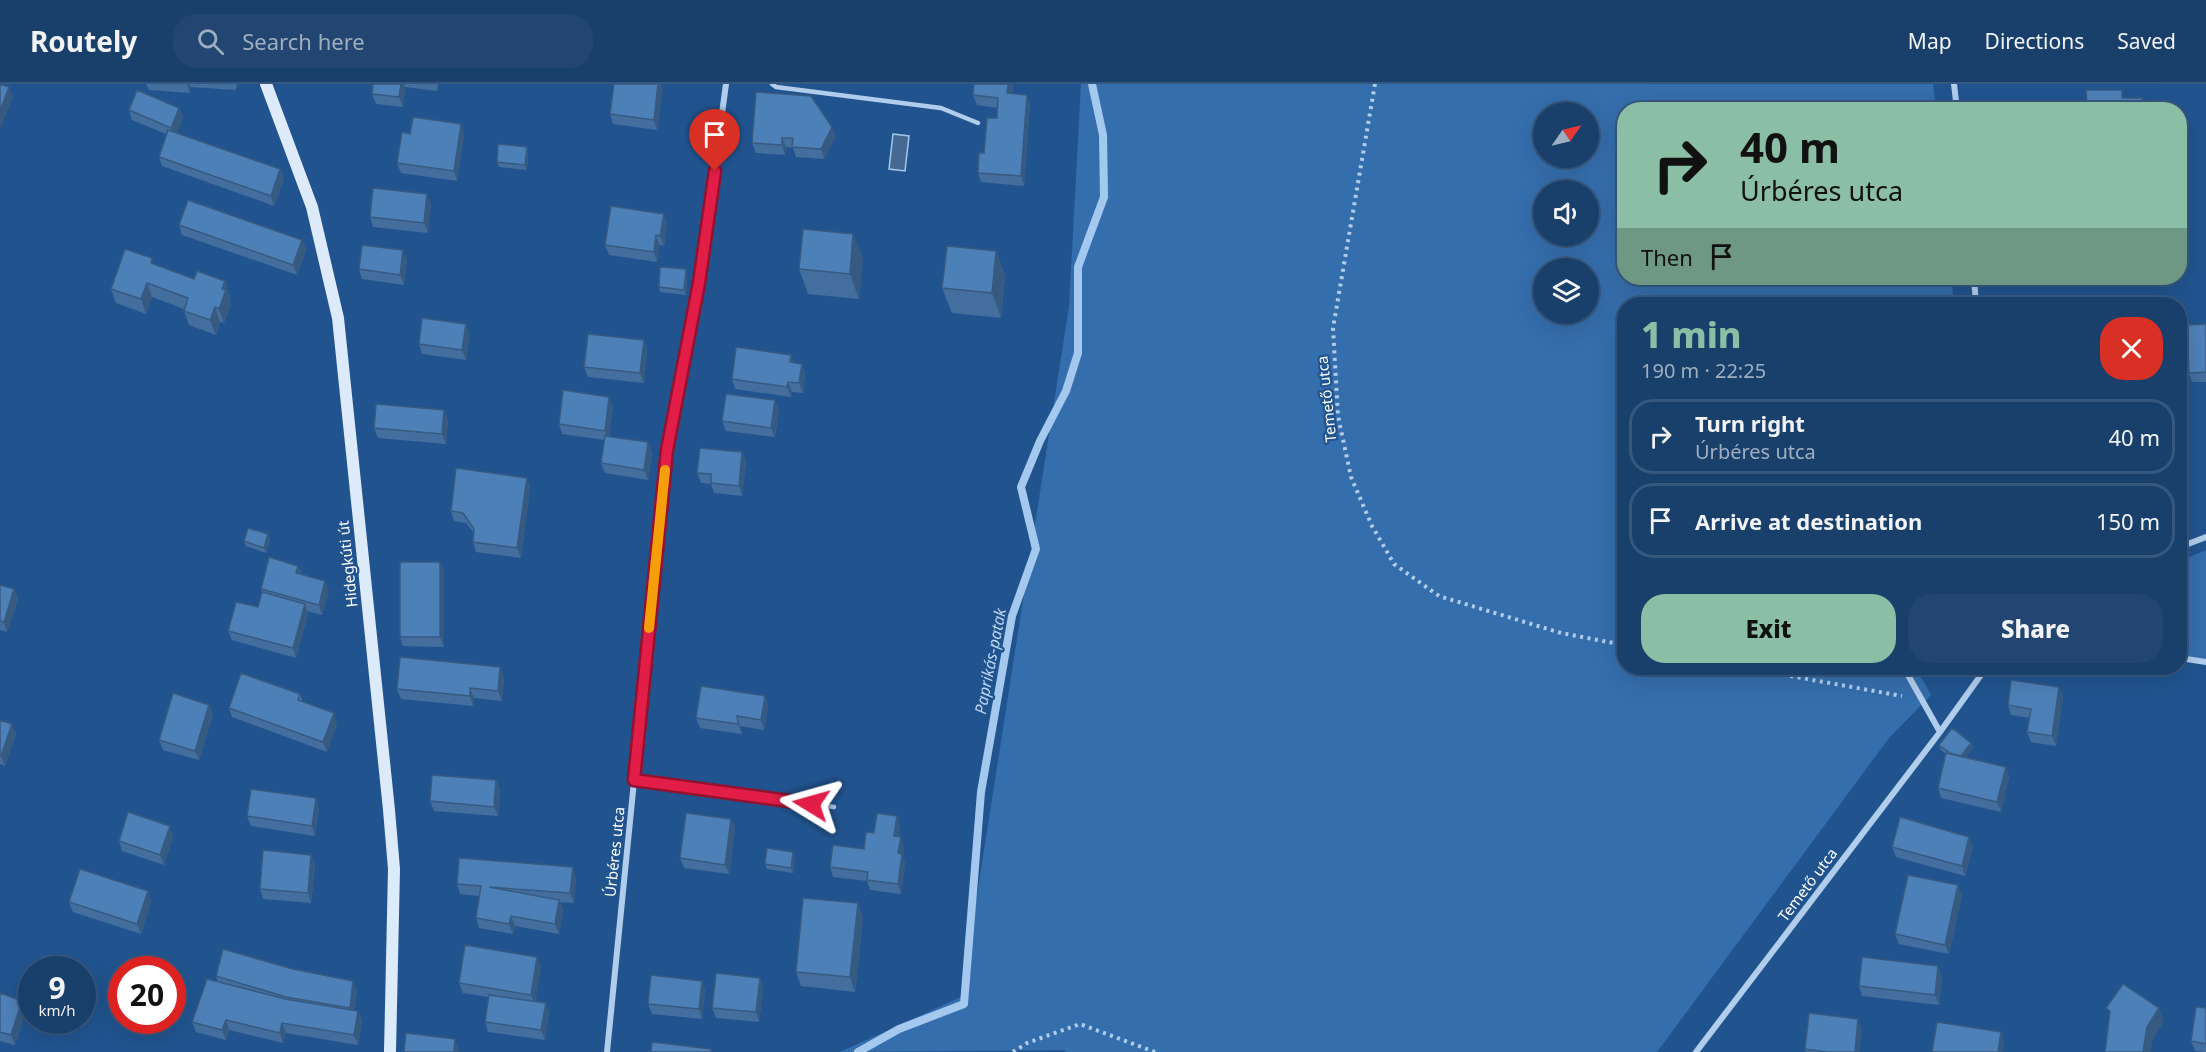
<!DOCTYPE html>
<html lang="en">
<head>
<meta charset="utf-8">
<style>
  :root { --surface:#193f6b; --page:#224671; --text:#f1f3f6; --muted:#9fafc1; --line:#37587e; --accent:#8abfa5 }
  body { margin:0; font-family:"Noto Sans",sans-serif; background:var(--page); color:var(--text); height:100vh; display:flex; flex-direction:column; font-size:22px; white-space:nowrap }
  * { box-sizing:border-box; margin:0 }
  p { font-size:20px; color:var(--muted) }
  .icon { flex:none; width:33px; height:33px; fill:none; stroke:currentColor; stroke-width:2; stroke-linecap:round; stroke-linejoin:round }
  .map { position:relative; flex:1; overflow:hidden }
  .side { position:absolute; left:1617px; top:213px; width:570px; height:378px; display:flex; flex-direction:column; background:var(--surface); border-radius:24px; box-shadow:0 6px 24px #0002,0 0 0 2px var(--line) }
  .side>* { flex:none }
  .top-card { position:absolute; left:1617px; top:18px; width:570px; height:183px; border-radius:24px; box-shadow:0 6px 24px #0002,0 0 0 2px var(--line); background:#8abfa5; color:#111; overflow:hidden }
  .needle { width:39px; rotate:56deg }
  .controls { position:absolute; left:1533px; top:18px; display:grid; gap:12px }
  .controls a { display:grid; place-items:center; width:66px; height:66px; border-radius:50%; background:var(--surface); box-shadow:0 6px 24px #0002,0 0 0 2px var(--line); font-size:30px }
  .speed { position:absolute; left:18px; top:872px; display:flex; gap:12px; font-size:30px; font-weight:700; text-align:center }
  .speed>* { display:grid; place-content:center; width:78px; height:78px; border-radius:50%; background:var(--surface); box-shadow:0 6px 24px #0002,0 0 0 2px var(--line); line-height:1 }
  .speed small { font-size:15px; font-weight:400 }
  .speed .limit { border:9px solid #d22; background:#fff; color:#111 }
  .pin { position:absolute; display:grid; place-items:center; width:51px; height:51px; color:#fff; margin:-62px -26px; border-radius:50% 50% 50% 0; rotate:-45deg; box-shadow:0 0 6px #0007 }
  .pin .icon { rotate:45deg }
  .me { position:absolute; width:66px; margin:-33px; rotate:278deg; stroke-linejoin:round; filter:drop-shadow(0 0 4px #0008) }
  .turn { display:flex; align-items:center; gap:21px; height:126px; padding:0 24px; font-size:27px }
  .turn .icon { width:78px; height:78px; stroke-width:2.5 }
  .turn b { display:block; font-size:42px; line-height:51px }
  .then { display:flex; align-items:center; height:57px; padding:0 24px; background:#0003; gap:12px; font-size:22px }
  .round { display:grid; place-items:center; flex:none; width:63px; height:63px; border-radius:24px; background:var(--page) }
  .overview { display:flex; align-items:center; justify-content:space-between; height:102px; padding:0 24px }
  h1 { font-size:36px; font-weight:800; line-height:45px; color:var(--accent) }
  .primary-button { display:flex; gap:12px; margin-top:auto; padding:12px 24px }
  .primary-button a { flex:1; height:69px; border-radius:24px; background:var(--accent); color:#111; font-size:24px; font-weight:800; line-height:69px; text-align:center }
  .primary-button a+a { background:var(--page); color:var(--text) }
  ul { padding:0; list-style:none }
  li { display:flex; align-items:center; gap:18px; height:75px; margin:0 12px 9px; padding:0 12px; border:3px solid var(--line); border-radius:24px }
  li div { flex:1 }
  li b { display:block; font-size:22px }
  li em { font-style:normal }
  header { display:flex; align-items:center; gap:36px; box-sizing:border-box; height:84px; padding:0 30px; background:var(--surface); border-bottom:2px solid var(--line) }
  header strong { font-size:28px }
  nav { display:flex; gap:33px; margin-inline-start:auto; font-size:21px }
  .search { width:420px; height:54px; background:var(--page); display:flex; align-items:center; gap:15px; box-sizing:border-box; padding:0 21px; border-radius:24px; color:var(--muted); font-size:22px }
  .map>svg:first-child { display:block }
  .green { fill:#356eac; fill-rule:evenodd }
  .water { fill:#456993; stroke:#a4c8ee; stroke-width:1.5 }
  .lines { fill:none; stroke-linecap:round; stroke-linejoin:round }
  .stream { stroke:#a4c8ee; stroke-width:8 }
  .path { stroke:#b1cdec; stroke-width:4; stroke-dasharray:3 4.5; stroke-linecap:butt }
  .lane { stroke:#b1cdec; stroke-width:4.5 }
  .street { stroke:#b1cdec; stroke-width:6 }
  .secondary { stroke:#ddeaf9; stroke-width:12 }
  .wall { fill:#436e9e }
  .shaded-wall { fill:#375a81 }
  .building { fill:#4e80b8; stroke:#375a81; stroke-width:1.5 }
  .route-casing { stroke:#92132f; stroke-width:15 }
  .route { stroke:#e11d48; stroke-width:10 }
  .slow { stroke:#f59e0b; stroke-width:10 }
  .labels { text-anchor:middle; stroke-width:4.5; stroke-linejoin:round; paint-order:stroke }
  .street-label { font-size:15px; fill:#fff; stroke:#21548f }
  .water-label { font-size:16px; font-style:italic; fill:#bdd7f3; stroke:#21548f }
</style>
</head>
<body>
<header>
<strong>Routely</strong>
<div class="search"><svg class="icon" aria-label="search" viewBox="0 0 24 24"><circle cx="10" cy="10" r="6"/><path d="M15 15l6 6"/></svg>Search here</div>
<nav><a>Map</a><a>Directions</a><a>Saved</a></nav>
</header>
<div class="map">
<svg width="2206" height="968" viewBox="0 0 2206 968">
  <rect width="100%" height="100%" fill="#21548f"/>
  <!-- green -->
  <path class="green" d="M1081,0H1933L1936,25L1624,26V194H1951L1954,220H1624V584H1916L1931,611L1889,654L1657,968H1067L1062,966L840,968L961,913L1069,223ZM1544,28H1588V74H1544ZM1544,106H1588V152H1544ZM1544,184H1588V230H1544Z
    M2206,466V577L2180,575V477Z"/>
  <!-- water -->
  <path class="water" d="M893,50L909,52L905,87L889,85Z"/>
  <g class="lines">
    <!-- stream -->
    <path class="stream" d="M858,968L899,945L964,920L981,708L1012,532L1036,465L1021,403L1040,357L1066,307L1078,269V183L1104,113L1103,51L1092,0"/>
    <!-- path -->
    <path class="path" d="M1375,0L1333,244L1338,332L1351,393L1372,442L1394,480L1439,512L1561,549L1624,561
      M1746,584L1902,612
      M1013,968L1027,959L1080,940L1155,968"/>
    <!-- lane -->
    <path class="lane" d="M772,0L776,3L941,24L978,39
      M634,696L834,723"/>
    <!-- street -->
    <path class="street" d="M1954,0L1957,26
      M1974,194L1976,220
      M2180,463L2206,453
      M2180,574L2206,578
      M1904,584L1940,648
      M607,968L667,366L699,199L726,0
      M1696,968L1940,648L1986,584"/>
    <!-- secondary -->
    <path class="secondary" d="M266,0L312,123L338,234L389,726L394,785L390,968"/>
  </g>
  <!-- wall -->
  <path class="wall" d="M146,0H237L236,6L190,3V9L149,6Z
    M373,0H438L437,7L405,3L403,23L376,20L372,10Z
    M974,0H1013L1012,10L1027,11L1030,21L1024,102L981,98L978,89L997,34L998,24L977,21L973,11Z
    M663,3L657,46L613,40L610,30Z
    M179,24L183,34L176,49L280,85L284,95L274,122L162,82L159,73L166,50L132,36L129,26Z
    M832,43L835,53L824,75L796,73L793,64L786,63L785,71L756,69L752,59Z
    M410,50H464L457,97L401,89L397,79Z
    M527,63L528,68L527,86L499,83L497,78Z
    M431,120L428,149L373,143L370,133Z
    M667,140L664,162L659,161L657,178L609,171L605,161Z
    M179,141L302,156L306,166L297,191L182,151Z
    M853,150L863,175L859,215L808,210L799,185Z
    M996,167L1005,192L1001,234L952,229L942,204Z
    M407,176L404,201L362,195L359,185Z
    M155,181L230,211L229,215L231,220L224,239L220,238L216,251L189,241L184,227V225L152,213L146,230L116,219L111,205Z
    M686,185L687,190L686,211L660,208L659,203Z
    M2206,240V298H2192L2189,289Z
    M470,250L466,276L422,270L419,260Z
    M644,256L647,265L644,299L588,293L584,283Z
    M794,279L802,280L805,290L803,309L792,308L791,313L735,305L732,295Z
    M613,323L609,352L652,368L648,396L605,389L601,379L605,356L562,350L559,340Z
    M444,326L448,336L446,360L378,354L374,344Z
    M779,326L775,353L726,347L722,337Z
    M742,368L746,378L742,412L714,409L711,400L701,399L697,389Z
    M527,394L530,404L521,474L476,468L473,458L474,449L466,439L454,437L451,427Z
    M268,450L270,455L266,469L246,462L244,457Z
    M298,482L302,490L329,507L322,531L307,527L308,530L296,574L232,556L228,547L258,523L262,508L261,505Z
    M444,488V563L403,562L400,553Z
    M0,501L14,505L18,515L7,548L0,546Z
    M504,593L502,617L474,614L473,622L401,615L397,605Z
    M2059,603L2063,613L2056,662L2031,658L2027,648L2030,634L2011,631L2008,621Z
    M300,610L303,618L337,639L327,668L232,633L229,624Z
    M765,612L768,622L764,646L740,642L742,650L700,644L696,634Z
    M213,630L199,676L163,666L159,656Z
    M0,636L16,650L5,682L0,680Z
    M1971,659L1973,664L1966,673L2006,683L2009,693L2001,728L1941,714L1938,704L1946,670L1941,666L1939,661Z
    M496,696L500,706L498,732L434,727L430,717Z
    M319,724L315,752L251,742L247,732Z
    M731,735L735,745L729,790L684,784L680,774Z
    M900,742L899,753L904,763L903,773L905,780L901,810L870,806L867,797L833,793L830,783L864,765L874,749Z
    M173,752L164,781L122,767L119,757Z
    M1973,762L1965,792L1896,773L1892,763Z
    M311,771L315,781L311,819L263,815L260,805Z
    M795,773L793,789L767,785L765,780Z
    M576,793L574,819L560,818L563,826L559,850L515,842L513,850L479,844L476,834L479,812L460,810L457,800Z
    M148,807L151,817L141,850L73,828L69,818Z
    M1962,811L1949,870L1899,860L1895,850Z
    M858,819L863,834L855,908L801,902L796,888Z
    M541,882L535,918L549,929L545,956L488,948L485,938L488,913L463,909L459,899Z
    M216,892L357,907L354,926L358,927L362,937L358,961L286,949L283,959L229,946L226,956L196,948L192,938L218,898Z
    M1942,892L1939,921L1862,912L1859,902Z
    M760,894L763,904L759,938L716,934L712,924Z
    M702,897L705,907L702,935L652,930L648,920Z
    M0,909L26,926L15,961L0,957Z
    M2206,924V968L2195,967L2191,957Z
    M1862,945L1859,968H1806L1805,965Z"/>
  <!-- shaded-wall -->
  <path class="shaded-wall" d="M187,0H189L190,3V9Z
    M401,0H404L405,3L403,23L399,13Z
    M658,0H661L663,3L657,46L654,36Z
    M1008,0H1013L1010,19L1007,9Z
    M9,3L13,13L0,45V27Z
    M1027,11L1030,21L1024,102L1021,92Z
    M179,24L183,34L175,54L171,44Z
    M461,40L464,50L457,97L454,87Z
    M832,43L835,53L824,75L821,65Z
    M782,54L786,63L785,71L782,61Z
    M527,63L528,68L527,86L525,81Z
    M280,85L284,95L274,122L271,112Z
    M427,110L431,120L428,149L424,139Z
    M664,130L667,140L664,162L660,152Z
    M853,150L863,175L859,215L850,190Z
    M656,151L659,161L657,178L654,168Z
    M302,156L306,166L297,191L293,181Z
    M403,166L407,176L404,201L400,191Z
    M996,167L1005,192L1001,234L992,209Z
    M686,185L687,190L686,211L684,206Z
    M225,197L230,211L229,215L231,220L224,239L219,225L222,205Z
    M147,199L152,213L146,230L141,215Z
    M215,223L220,238L216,251L210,236Z
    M466,240L470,250L466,276L462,266Z
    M644,256L647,265L644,299L640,289Z
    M791,271L795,280L790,278Z
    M802,280L805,290L803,309L799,299Z
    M788,298L792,308L791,313L787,303Z
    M609,313L613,323L608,357L605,347Z
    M775,316L779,326L775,353L771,344Z
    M444,326L448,336L446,360L442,350Z
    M648,358L652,368L648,396L644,386Z
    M742,368L746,378L742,412L739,402Z
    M527,394L530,404L521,474L517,464Z
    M268,450L270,455L266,469L264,464Z
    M440,478L444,488V563L440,553Z
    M298,482L302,491L296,489Z
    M325,497L329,507L322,531L319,521Z
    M14,505L18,515L7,548L4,538Z
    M305,520L308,530L296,574L293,564Z
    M500,583L504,593L502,617L498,607Z
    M2059,603L2063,613L2056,662L2052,652Z
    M470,604L474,614L473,622L470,612Z
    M765,612L768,622L764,646L761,636Z
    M209,621L213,630L199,676L195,667Z
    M334,629L337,639L327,668L323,658Z
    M737,632L740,642L742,650L738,640Z
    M12,640L16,650L5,682L1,672Z
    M1971,659L1973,664L1960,681L1959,676Z
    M2006,683L2009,693L2001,728L1997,718Z
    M496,696L500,706L498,732L494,723Z
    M316,714L319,724L315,752L312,742Z
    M897,732L900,742L898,762L894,752Z
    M731,735L735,745L729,790L725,781Z
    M170,742L173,752L164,781L160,771Z
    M901,753L904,763L903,773L905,780L901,810L898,800V769Z
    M1969,753L1973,762L1965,792L1962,782Z
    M793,768L795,773L793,789L791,784Z
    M311,771L315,781L311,819L308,809Z
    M573,783L576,793L574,819L570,809Z
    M1958,801L1962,811L1949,870L1945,861Z
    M148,807L151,817L141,850L137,840Z
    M559,816L563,826L559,850L555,840Z
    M858,819L863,834L855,908L850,893Z
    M511,832L515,842L513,850L509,840Z
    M537,873L541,882L535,921L531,911Z
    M1938,882L1942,892L1939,921L1935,911Z
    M760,894L763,904L759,938L756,928Z
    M353,897L357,907L353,934L350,924Z
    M702,897L705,907L702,935L699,925Z
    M22,917L26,926L15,961L11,951Z
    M546,919L549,929L545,956L541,946Z
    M2159,924L2164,938L2152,957L2151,968H2143L2147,943Z
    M358,927L362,937L358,961L354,951Z
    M1858,935L1862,945L1859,968H1855Z
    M226,936L229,946L226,956L222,946Z
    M282,939L286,949L283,959L280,949Z
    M2001,948L2004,958L2003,968H1998Z
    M455,955L459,965L458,968H454Z"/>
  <!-- building -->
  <path class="building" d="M0,0L9,3L0,27Z
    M373,0H401L399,13L372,10Z
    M614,0H658L654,36L610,30Z
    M974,0H1008L1007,9L1027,11L1021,92L978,89L979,69H984L987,34H997L998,14L973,11Z
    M137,6L179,24L171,44L129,26Z
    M2086,6H2122V14H2142V24L2152,23V26H2087Z
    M756,8L811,12L832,43L821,65L792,63L793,54H782V61L752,59Z
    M413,33L461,40L454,87L397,79L402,48L410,50Z
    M168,46L280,85L271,112L159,73Z
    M498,60L527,63L525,81L497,78Z
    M373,104L427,110L424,139L370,133Z
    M188,116L302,156L293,181L179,141Z
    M611,122L664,130L660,152L656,151L654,168L605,161Z
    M803,145L853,150L850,190L799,185Z
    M362,161L403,166L400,191L359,185Z
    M947,162L996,167L992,209L942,204Z
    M125,165L152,174L151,179L194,195L197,187L225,197L222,205L226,206L219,225L215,223L210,236L184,227L188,214L147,199L141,215L111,205Z
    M660,183L686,185L684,206L659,203Z
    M2083,216V220H2060V218Z
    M422,234L466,240L462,266L419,260Z
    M2206,240V288L2189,289L2187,241Z
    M588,250L644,256L640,289L584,283Z
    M736,263L791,271L790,278L802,280L799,299L788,298L787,303L732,295Z
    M563,306L609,313L605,347L559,340Z
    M726,310L775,316L771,344L722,337Z
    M376,320L444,326L442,350L374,344Z
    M605,352L648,358L644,386L601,379Z
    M700,364L742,368L739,402L711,399V390L697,389Z
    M456,384L527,394L517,464L473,458L474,445L463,429L451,427Z
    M248,444L268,450L264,464L244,457Z
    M269,473L298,482L296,489L325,497L319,521L261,505Z
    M400,478H440V553H400Z
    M0,501L14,505L4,538L0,537Z
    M262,508L305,520L293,564L228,547L236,518L258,523Z
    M400,573L500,583L498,607L470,604V612L397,605Z
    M241,589L300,610L298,616L334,629L323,658L229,624Z
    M2011,596L2059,603L2052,652L2027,648L2031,625L2008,621Z
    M701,602L765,612L761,636L737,632L738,640L696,634Z
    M173,609L209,621L195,667L159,656Z
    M0,636L12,640L1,672L0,671Z
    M1952,644L1971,659L1961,672L1950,669L1939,661Z
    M1946,669L2006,683L1997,718L1938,704Z
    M432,691L496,696L494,723L430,717Z
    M251,705L316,714L312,742L247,732Z
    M128,728L170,742L160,771L119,757Z
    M686,729L731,735L725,781L680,774Z
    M877,729L897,732L894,752L901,753L898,769L902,770L898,800L867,796L868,788L830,783L833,761L864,765L866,748L874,749Z
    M1900,733L1969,753L1962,782L1892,763Z
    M767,764L793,768L791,784L765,780Z
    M263,766L311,771L308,809L260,805Z
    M459,774L573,783L570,809L489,803L559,816L555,840L511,832L509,840L476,834L481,802L457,800Z
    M80,785L148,807L137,840L69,818Z
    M1908,791L1958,801L1945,861L1895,850Z
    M803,814L858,819L850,893L796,888Z
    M465,861L537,873L531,911L459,899Z
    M223,865L293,885L353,897L350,924L286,913L216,892Z
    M1862,873L1938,882L1935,911L1859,902Z
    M716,889L760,894L756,928L712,924Z
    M651,891L702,897L699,925L648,920Z
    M207,895L285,915L358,927L354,951L282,939L280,949L226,936L222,946L192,938Z
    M2123,900L2159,924L2147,943L2143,968H2105L2110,927L2106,924Z
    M0,909L22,917L11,951L0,948Z
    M489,911L546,919L541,946L485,938Z
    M2196,923L2206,924V960L2191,957Z
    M1809,929L1858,935L1855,968H1827L1805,965Z
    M1937,938L2001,948L1998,968H1932Z
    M406,949L455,955L454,968H404Z
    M652,958L711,965V968H651Z"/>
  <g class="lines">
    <defs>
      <path id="route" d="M715,87L699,199L667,366L634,696L811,720"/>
    </defs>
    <!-- route casing -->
    <use href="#route" class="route-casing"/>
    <!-- route -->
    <use href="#route" class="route"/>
    <!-- slow -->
    <path class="slow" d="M649,544L665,386"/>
  </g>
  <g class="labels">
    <!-- street labels -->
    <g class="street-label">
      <text transform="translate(1327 315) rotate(-96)" y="5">Temető utca</text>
      <text transform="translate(348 480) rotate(-96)" y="5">Hidegkúti út</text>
      <text transform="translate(615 768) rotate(-84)" y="5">Úrbéres utca</text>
      <text transform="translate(1808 801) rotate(-53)" y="5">Temető utca</text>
    </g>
    <!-- water labels -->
    <g class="water-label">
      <text transform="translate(990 577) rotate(-79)" y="6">Paprikás-patak</text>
    </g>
  </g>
</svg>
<div class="controls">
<a><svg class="needle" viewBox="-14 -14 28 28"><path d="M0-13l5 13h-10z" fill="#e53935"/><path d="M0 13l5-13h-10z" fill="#9fafc1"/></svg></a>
<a><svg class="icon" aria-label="sound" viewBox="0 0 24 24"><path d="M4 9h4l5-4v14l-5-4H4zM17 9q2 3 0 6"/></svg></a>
<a><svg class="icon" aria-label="layers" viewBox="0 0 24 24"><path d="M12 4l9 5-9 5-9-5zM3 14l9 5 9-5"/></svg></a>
</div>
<div class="speed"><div>9<small>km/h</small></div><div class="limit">20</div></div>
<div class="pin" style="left:715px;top:87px;background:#d93025"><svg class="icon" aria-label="arrive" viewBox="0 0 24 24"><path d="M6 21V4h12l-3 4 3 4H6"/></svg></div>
<svg class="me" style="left:811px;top:720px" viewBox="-20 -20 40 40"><path d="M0-17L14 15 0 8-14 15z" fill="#e11d48" stroke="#fff" stroke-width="4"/></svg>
<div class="top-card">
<div class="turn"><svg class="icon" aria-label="right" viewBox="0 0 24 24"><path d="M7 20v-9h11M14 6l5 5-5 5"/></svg><div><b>40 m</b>Úrbéres utca</div></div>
<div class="then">Then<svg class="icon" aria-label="arrive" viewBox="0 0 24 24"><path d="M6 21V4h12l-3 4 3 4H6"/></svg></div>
</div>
<section class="side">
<div class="overview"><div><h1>1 min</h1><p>190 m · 22:25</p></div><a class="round" style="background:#d93025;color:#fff"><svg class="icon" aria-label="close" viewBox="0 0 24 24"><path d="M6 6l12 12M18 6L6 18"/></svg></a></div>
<ul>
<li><svg class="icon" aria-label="right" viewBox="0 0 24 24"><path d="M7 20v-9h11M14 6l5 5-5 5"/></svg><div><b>Turn right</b><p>Úrbéres utca</p></div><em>40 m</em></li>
<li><svg class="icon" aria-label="arrive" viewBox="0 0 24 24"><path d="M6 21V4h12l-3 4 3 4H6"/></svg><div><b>Arrive at destination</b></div><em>150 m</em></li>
</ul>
<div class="primary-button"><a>Exit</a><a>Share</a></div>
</section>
</div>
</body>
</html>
